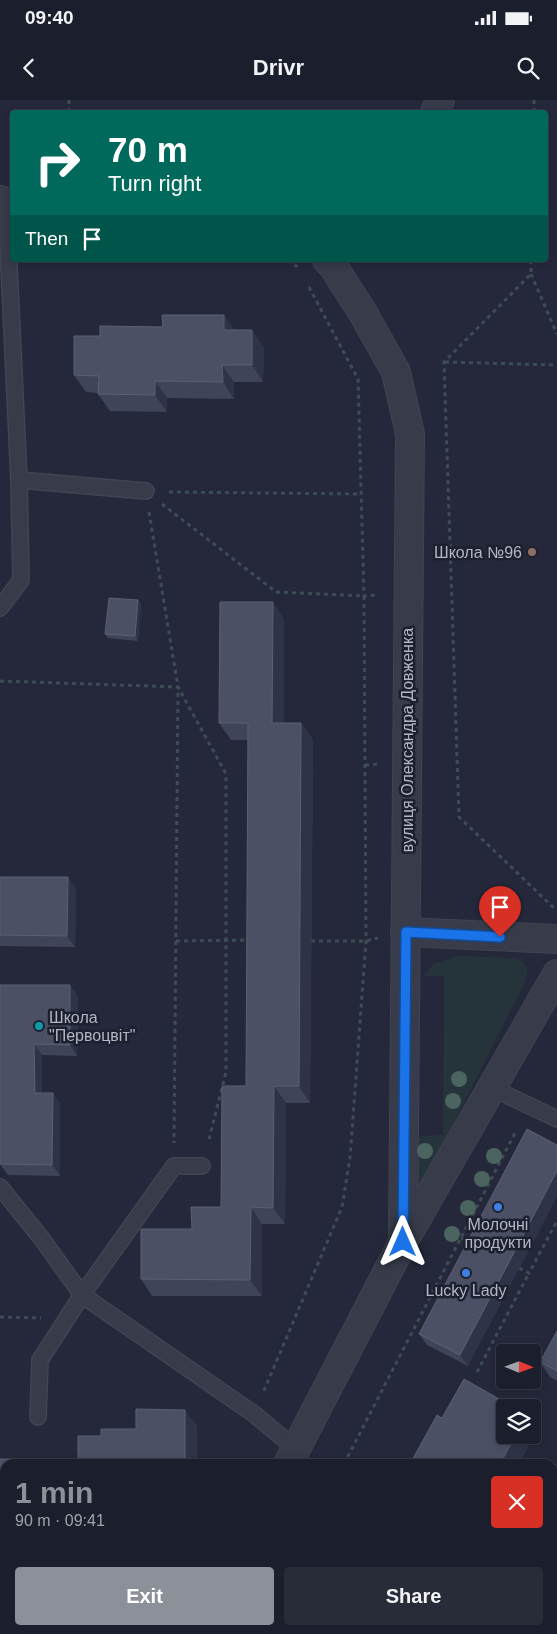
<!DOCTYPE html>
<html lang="en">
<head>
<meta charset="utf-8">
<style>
  :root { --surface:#1b1e2c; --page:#282b38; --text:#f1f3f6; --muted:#a0a2a9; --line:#393c48; --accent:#8c9099 }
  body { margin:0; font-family:Helvetica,sans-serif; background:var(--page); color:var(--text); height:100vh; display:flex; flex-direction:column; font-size:19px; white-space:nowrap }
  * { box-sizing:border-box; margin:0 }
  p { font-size:16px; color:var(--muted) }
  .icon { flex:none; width:28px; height:28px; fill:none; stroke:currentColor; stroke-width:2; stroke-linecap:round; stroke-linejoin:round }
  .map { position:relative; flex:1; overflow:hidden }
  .panel { position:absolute; left:0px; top:1359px; width:558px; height:176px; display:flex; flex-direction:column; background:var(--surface); border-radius:15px 15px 0 0; box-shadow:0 2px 8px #0003,0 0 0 1px var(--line) }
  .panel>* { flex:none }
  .top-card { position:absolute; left:10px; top:10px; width:538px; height:152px; border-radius:5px; box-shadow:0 2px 8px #0003,0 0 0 1px var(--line); background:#00695c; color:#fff; overflow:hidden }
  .needle { width:32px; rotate:91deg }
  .tools { position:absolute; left:496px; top:1244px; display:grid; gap:10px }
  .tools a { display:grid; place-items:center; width:45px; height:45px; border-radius:5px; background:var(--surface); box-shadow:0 2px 8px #0003,0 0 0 1px var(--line); font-size:25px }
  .pin { position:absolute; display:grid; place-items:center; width:42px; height:42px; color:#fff; margin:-51px -21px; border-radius:50% 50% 50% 0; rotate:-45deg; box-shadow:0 0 5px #0007 }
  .pin .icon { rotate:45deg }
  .me { position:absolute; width:55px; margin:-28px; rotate:0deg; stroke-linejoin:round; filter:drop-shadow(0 0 4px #0008) }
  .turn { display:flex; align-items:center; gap:18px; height:105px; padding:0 15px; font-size:22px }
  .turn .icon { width:65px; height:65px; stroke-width:2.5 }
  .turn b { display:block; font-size:35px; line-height:42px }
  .then { display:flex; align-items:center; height:48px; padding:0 15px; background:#0003; gap:10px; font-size:19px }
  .round { display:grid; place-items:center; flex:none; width:52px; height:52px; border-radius:5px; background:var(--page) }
  .head { display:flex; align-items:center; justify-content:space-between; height:85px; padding:0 15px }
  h1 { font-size:30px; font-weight:600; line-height:38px; color:var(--accent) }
  .button { display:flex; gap:10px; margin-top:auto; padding:10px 15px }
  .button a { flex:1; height:58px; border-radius:5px; background:var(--accent); color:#fff; font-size:20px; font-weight:600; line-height:58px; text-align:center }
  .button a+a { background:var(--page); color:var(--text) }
  .status { display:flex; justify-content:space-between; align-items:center; height:35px; padding:0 25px; background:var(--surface); direction:ltr }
  .status svg { height:14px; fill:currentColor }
  header { display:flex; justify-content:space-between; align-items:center; height:65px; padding:0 15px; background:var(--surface); font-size:22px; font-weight:600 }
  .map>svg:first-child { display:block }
  .green { fill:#25343b }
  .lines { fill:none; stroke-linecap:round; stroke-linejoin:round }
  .service-casing { stroke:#404453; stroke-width:18 }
  .minor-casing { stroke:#404453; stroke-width:30 }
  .path { stroke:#3e4d53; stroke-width:3; stroke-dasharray:4 4; stroke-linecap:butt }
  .service { stroke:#373b4a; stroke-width:15 }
  .minor { stroke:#373b4a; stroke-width:28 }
  .tree { fill:#4b645f }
  .wall { fill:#3f4458 }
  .shaded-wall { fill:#2f3347 }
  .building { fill:#4b5064; stroke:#5b6073 }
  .route-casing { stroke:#114b97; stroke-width:12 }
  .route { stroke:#1a73e8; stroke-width:9 }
  .education-dot { fill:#8d6e63; stroke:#1c202f; stroke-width:2 }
  .culture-dot { fill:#0f9aa8; stroke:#1c202f; stroke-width:2 }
  .shop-dot { fill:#3f7fe0; stroke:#1c202f; stroke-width:2 }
  .labels { text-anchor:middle; stroke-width:5; stroke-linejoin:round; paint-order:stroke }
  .poi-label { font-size:16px; fill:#b2b6c6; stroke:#1c202f }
  .street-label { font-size:16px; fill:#b2b6c6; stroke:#1c202f }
</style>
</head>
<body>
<div class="status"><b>09:40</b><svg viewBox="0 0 49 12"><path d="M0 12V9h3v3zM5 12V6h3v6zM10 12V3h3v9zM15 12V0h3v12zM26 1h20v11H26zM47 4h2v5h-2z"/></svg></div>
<header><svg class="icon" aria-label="back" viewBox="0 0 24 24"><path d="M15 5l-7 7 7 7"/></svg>Drivr<svg class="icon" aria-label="search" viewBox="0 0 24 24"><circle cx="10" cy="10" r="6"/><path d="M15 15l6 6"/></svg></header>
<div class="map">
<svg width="557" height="1534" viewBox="0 0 557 1534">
  <rect width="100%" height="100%" fill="#24283a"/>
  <!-- green -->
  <path class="green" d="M457,856L514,858L522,861L528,870L525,882L422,1086L416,1078V1039L422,1036L443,1035L444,876H424L433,864Z
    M0,1470H5V1530H89L86,1534H0Z"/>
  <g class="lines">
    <defs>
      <path id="service" d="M19,380L146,391
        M0,508L21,480L19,380L6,103
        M492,988L557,1019
        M0,1087L42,1139L82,1195L254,1314L296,1349
        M38,1317L40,1260L82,1195L174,1066H202
        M552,1450L557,1443
        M552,1528L557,1531
        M497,1534L499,1530"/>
      <path id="minor" d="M435,12L440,0
        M0,100L12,104
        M327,160L333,166L363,213L396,272L410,334L403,1142
        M405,832L557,839
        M288,1364L403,1142L557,874
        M198,1534L200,1530"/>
    </defs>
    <!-- service casing -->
    <use href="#service" class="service-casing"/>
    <!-- minor casing -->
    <use href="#minor" class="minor-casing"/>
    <!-- path -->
    <path class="path" d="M69,12V0
      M534,12V0
      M288,160L299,168
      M531,160V174L444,262L459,717L556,810
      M531,174L557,234
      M309,187L358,279L364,496L379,495
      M445,262L557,265
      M169,392L361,394
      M162,404L276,492L364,496L366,841L350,1058L342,1107L263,1293
      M149,412L178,587L226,674V972L208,1043
      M0,581L178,587L174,1043
      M365,665L380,664
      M176,841L250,840
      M311,841H366L378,838
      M461,1138L472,1143
      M519,1168L529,1173L557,1121
      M0,1217L41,1218
      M477,1272L529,1173
      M344,1364L515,1033"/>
    <!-- service -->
    <use href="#service" class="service"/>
    <!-- minor -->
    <use href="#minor" class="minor"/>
  </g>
  <!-- trees -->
  <g class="tree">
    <circle cx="459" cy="979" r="8"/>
    <circle cx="453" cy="1001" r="8"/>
    <circle cx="425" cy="1051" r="8"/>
    <circle cx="494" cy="1056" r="8"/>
    <circle cx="482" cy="1079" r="8"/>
    <circle cx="468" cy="1108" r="8"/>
    <circle cx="452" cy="1134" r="8"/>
  </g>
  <!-- wall -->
  <path class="wall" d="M234,230L264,247L263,282H234V299L167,298V312L110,311L98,294V293L86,292L74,275L100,236Z
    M141,504L138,541L108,538L105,534Z
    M284,519V623H301L313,640L310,1003H286L285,1124H262V1196H152L141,1179L192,1129L221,1107L246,986L248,640H231L219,623Z
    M0,777L76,788L75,847L0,846Z
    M0,885L78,896L77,956L42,955V993H53L60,1004V1076L8,1075L0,1064Z
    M557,1045L468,1266L427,1245L419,1234Z
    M557,1231V1281L550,1277L540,1262Z
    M197,1326V1364H5V1429H0V1359H78L101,1336L136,1329Z
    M417,1530H427L425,1534Z"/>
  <!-- shaded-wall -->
  <path class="shaded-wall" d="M224,215L236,232L224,230Z
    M252,230L264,247L263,282L252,265Z
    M222,265L234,282V299L223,282Z
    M155,281L167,298V312L155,295Z
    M138,500L141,504L138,541L135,536Z
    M273,502L284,519V640L272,623Z
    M301,623L313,640L310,1003L299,986Z
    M68,777L76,788L75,847L67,836Z
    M70,885L78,896L77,956L70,945Z
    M34,944L42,955V1004L35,993Z
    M274,986L286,1003L285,1124L273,1108Z
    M53,993L60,1004V1076L52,1065Z
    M557,1071V1097L468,1266L460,1255Z
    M251,1107L262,1124V1196L250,1180Z
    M185,1310L197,1326V1364H185Z
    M532,1322L538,1330L519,1364H500L516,1335H532Z
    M422,1530H427L425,1534Z"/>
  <!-- building -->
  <path class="building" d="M162,215H224V230H252V265H222L223,282L155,281V295L98,294L99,276L74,275V236H100V226L163,227Z
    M109,498L138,500L135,536L105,534Z
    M220,502H273L272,623H301L299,986H274L273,1108L251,1107L250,1180L141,1179V1129H192L191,1107H221L222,986H246L248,623H219Z
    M0,777H68L67,836L0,835Z
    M0,885H70V945L34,944L35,993H53L52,1065L0,1064Z
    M527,1029L557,1045V1071L460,1255L419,1234Z
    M557,1231V1271L540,1262Z
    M464,1279L515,1308H505V1335H516L500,1364H410L437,1315L442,1318Z
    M136,1309L185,1310V1364H5V1412H0V1359H78V1336H101V1329H136Z
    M509,1530H540L548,1534H507Z"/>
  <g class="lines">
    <defs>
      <path id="route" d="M403,1142L406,832L500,837"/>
    </defs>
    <!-- route casing -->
    <use href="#route" class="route-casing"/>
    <!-- route -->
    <use href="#route" class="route"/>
  </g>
  <!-- markers -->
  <circle class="education-dot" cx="532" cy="452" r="5"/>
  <circle class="culture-dot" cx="39" cy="926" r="5"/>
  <g class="shop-dot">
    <circle cx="498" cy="1107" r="5"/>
    <circle cx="466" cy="1173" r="5"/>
  </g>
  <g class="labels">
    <!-- poi labels -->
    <g class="poi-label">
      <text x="522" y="458" text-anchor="end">Школа №96</text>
      <text x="49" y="923" text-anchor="start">Школа<tspan x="49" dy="18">"Первоцвіт"</tspan></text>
      <text x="498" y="1130">Молочні<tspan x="498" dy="18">продукти</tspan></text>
      <text x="466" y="1196">Lucky Lady</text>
    </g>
    <!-- street labels -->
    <g class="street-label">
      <text transform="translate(407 640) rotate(-90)" y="6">вулиця Олександра Довженка</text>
    </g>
  </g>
</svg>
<div class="tools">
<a><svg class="needle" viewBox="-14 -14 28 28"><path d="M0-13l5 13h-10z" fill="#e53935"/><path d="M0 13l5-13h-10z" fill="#a0a2a9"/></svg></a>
<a><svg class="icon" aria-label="layers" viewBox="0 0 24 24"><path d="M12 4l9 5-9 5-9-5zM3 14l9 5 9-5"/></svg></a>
</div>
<div class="pin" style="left:500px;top:837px;background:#d93025"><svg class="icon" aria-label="arrive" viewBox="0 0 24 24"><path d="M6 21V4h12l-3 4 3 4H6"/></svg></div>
<svg class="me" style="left:403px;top:1142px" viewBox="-20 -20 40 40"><path d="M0-17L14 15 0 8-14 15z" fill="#1a73e8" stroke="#fff" stroke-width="4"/></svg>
<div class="top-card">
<div class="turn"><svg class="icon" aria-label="right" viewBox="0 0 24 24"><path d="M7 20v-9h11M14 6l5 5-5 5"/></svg><div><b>70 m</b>Turn right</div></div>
<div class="then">Then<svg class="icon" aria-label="arrive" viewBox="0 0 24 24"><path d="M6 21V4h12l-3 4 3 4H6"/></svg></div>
</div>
<section class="panel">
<div class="head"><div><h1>1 min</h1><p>90 m · 09:41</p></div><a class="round" style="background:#d93025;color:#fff"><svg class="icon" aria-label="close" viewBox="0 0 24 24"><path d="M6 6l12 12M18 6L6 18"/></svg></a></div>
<div class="button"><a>Exit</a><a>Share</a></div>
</section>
</div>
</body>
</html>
